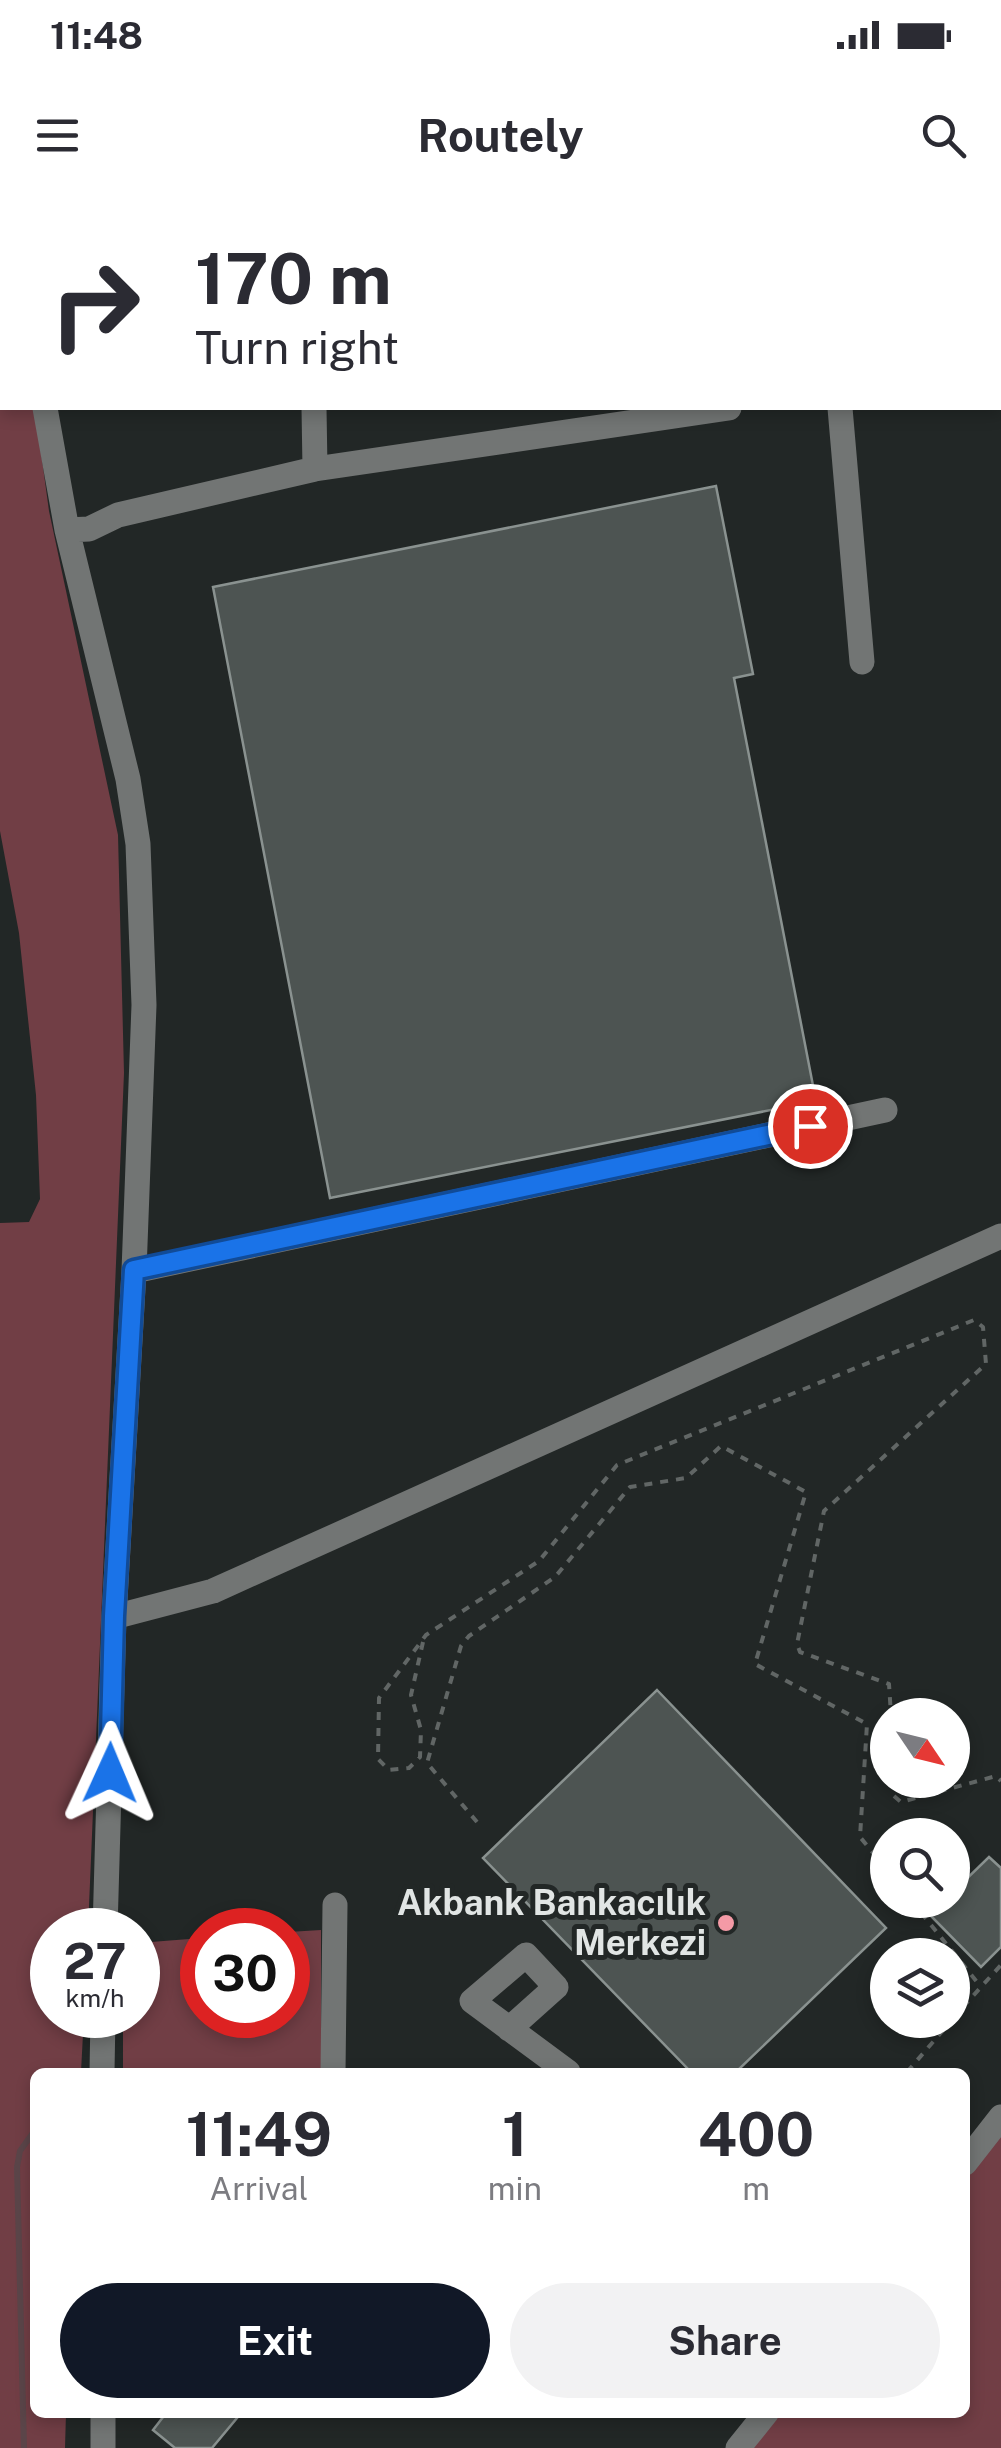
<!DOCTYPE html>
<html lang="en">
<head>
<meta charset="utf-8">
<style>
  :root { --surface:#fff; --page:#f2f2f3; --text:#2b2b33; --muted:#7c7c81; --accent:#111827 }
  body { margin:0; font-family:"Public Sans",sans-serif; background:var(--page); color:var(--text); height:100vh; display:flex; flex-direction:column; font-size:38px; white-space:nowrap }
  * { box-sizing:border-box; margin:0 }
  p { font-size:32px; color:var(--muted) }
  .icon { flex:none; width:55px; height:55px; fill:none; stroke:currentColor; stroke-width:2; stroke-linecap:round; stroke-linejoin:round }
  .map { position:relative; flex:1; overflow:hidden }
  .side { position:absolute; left:30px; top:1868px; width:940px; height:350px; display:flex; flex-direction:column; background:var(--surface); border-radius:15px; box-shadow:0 5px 15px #0003 }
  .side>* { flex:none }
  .hud { position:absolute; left:0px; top:0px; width:1002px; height:210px; box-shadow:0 5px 15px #0003; background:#fff; color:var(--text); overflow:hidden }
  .needle { width:65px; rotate:125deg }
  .controls { position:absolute; left:870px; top:1498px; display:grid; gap:20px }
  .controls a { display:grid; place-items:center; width:100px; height:100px; border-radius:50%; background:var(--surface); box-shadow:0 5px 15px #0003; font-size:50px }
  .speed { position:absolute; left:30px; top:1708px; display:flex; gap:20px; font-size:50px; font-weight:700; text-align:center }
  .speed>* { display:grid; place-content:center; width:130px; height:130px; border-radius:50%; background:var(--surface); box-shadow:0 5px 15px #0003; line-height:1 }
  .speed small { font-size:25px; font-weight:400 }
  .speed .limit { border:15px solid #d22; background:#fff; color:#111 }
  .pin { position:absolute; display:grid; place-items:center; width:85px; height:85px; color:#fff; margin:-42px; border:5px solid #fff; border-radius:50%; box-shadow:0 2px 10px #0007 }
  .me { position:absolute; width:110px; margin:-55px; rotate:1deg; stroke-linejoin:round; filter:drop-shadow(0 0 8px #0008) }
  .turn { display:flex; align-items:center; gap:35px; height:210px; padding:0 30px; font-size:45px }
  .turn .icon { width:130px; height:130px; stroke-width:2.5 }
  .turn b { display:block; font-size:70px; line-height:85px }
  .eta { display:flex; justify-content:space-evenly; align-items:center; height:170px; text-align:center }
  .eta b { font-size:60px; font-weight:700; line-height:70px }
  .button { display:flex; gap:20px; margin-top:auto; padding:20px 30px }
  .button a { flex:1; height:115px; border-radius:60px; background:var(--accent); color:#fff; font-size:40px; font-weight:700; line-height:115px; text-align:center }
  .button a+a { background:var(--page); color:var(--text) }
  .status { display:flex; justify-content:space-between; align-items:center; height:70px; padding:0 50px; background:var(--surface); direction:ltr }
  .status svg { height:28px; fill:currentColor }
  header { display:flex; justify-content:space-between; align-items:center; height:130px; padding:0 30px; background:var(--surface); font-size:45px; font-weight:700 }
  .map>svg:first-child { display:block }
  .green { fill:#713e45 }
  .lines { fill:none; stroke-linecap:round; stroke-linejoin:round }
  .stream { stroke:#5b4549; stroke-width:6 }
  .building { fill:#4d5452; stroke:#8a9290; stroke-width:2.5 }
  .path { stroke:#616665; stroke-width:4; stroke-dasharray:8 8; stroke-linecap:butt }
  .minor { stroke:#727574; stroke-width:25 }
  .route-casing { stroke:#114b97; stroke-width:25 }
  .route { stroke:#1a73e8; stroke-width:18 }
  .poi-dot { fill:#f49aa6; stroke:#222726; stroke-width:4 }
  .labels { text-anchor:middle; stroke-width:10; stroke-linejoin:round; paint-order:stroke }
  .poi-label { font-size:35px; font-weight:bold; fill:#e1e5e4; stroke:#222726; text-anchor:end }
</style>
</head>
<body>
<div class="status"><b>11:48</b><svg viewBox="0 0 49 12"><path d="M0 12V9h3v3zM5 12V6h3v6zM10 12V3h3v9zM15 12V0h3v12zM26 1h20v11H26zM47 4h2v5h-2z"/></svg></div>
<header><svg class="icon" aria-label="menu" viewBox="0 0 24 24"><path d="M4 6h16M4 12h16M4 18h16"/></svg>Routely<svg class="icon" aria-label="search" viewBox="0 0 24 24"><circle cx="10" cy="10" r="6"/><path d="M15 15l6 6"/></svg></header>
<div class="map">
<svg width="1001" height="2248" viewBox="0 0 1001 2248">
  <rect width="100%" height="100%" fill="#222726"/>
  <!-- green -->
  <path class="green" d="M0,0H7L2,2V208H35L49,311L118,635L124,873L88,1730H52V1815H84L81,1872H35V2212L66,2213L65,2248H0V1023L29,1022L40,999L36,895L19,733L0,631Z
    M321,1730V1872H123V1815H138V1743L202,1738V1815H288V1732Z
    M1001,1934V2248H750L778,2213L965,2212V1979Z"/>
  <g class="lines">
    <!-- stream -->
    <path class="stream" d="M24,2248L17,1967L20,1951L35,1930"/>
  </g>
  <!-- building -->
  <path class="building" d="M716,286L753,474L734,478L816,901L330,998L213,387Z
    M657,1490L886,1728L736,1872H691L483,1658Z
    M989,1657L1001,1668V1747L981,1767L930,1715L946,1700H952V1693Z
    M167,2212H242L212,2248H175L153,2230Z"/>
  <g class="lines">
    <!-- path -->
    <path class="path" d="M423,1442L411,1495L421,1530L420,1557L409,1568L389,1570L378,1559L379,1498L426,1435L539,1361L617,1265L974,1120L983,1127L986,1164L824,1311L797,1444L800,1452L889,1484L891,1515
      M894,1580V1596L901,1602L996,1576L1001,1581
      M477,1622L427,1563L461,1446L469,1436L555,1377L630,1287L686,1278L721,1246L806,1292L755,1464L867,1524L860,1637L888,1671
      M911,1700L981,1787
      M952,1819L1001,1765
      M907,1872L952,1820"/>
    <!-- minor -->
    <path class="minor" d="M14,0L15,2
      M310,0V2
      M838,0V2
      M45,208L67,330L128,579L138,644L144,805L134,1071L114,1417L105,1730
      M314,208L315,269
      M840,208L862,462
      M67,330L89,329L118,315L315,269L729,208
      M134,1071L885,910
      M114,1417L213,1391L1001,1036
      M509,1829L556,1787L526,1755L472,1801L568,1872
      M102,1872L103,1815
      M333,1872L335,1705
      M965,1963L1001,1917
      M103,2212V2248
      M738,2248L767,2212"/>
  </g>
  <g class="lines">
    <defs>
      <path id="route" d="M110,1573L114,1416L134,1070L810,926"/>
    </defs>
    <!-- route casing -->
    <use href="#route" class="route-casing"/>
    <!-- route -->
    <use href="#route" class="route"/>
  </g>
  <!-- markers -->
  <circle class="poi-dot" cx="726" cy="1723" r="10"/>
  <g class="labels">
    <!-- poi labels -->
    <g class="poi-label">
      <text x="706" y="1715">Akbank Bankacılık<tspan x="706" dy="40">Merkezi</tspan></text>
    </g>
  </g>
</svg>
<div class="controls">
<a><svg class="needle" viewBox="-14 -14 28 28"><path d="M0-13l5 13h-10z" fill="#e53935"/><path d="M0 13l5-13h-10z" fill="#7c7c81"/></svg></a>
<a><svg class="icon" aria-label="search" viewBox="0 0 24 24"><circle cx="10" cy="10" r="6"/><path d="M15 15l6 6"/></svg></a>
<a><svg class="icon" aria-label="layers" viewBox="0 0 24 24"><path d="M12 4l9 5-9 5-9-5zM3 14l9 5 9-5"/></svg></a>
</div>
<div class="speed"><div>27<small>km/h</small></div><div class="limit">30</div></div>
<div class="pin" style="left:810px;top:926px;background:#d93025"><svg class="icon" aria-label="arrive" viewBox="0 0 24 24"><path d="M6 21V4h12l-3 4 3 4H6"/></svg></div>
<svg class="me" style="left:110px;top:1573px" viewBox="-20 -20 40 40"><path d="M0-17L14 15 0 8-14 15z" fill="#1a73e8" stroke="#fff" stroke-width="4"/></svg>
<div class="hud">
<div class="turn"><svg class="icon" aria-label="right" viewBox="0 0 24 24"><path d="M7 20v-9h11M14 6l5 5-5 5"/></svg><div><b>170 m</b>Turn right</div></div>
</div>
<section class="side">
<div class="eta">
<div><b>11:49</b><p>Arrival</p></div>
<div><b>1</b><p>min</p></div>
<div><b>400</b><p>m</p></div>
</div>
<div class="button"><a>Exit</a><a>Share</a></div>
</section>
</div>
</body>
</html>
